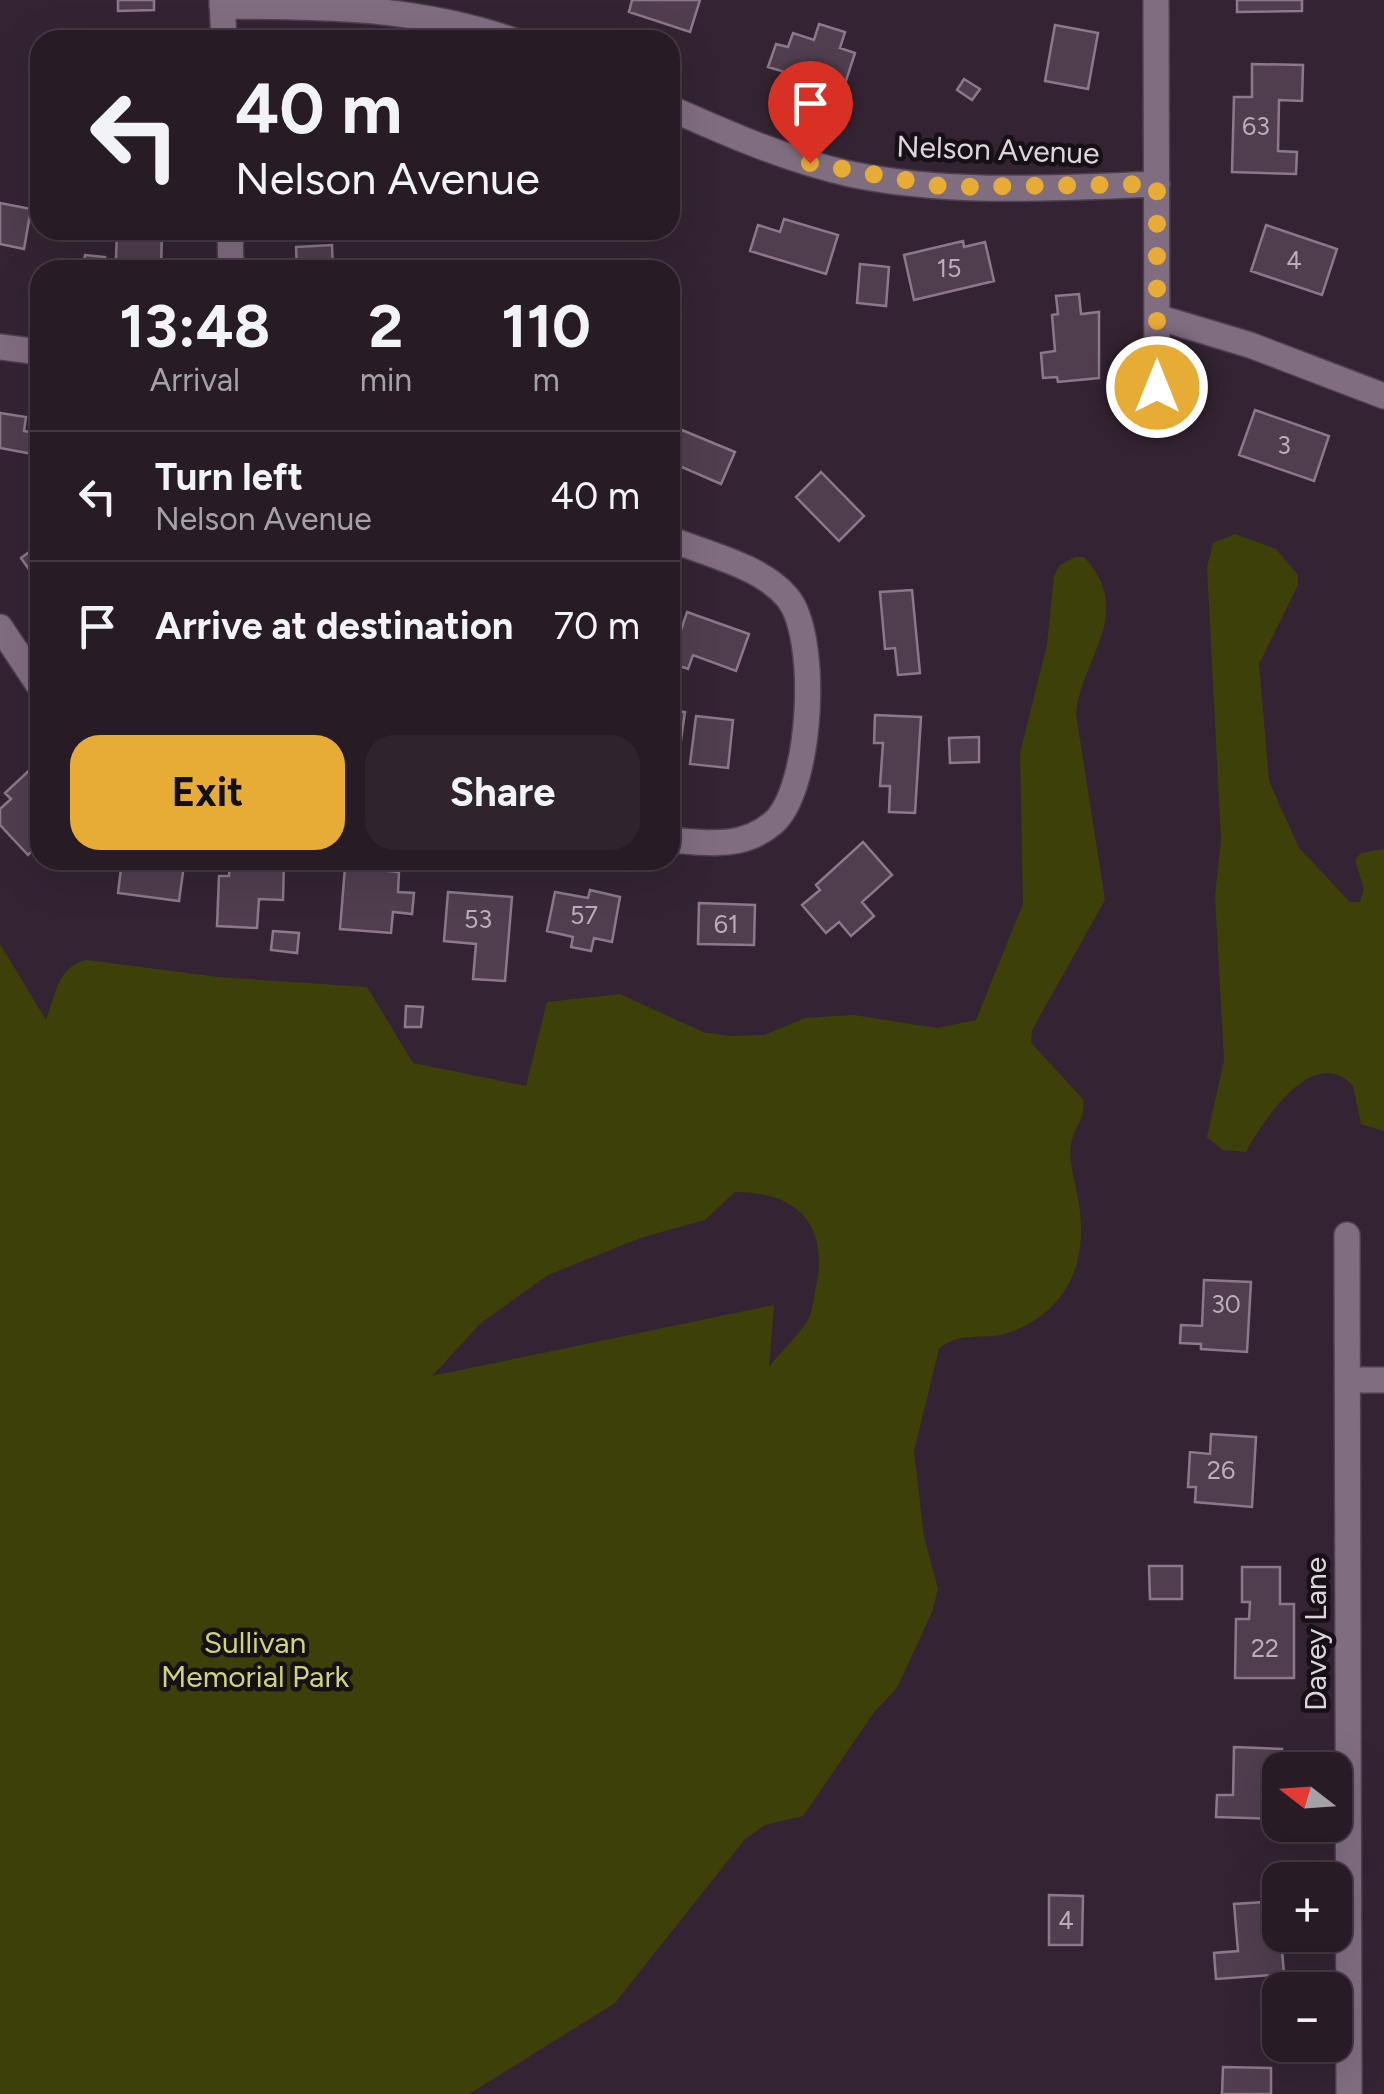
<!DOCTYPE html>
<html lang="en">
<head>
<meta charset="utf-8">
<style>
  :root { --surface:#271b26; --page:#2f242e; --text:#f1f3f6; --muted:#a4a1a7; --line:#433943; --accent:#e7ac36 }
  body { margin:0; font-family:Figtree,sans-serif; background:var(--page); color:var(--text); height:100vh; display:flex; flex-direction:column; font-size:38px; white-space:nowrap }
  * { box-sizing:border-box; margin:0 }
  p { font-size:32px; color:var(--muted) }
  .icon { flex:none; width:55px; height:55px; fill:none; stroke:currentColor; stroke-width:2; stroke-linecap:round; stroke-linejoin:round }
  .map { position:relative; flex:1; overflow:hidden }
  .panel { position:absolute; left:30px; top:260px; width:650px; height:610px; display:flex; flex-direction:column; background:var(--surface); border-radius:30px; box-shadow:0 10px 40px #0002,0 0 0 2px var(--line) }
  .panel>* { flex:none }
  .top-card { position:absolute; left:30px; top:30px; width:650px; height:210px; border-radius:30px; box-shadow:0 10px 40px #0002,0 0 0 2px var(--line); background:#271b26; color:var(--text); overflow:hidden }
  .needle { width:65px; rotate:287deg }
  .tools { position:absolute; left:1262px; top:1752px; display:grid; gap:20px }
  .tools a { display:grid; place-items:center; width:90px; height:90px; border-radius:20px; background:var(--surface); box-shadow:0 10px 40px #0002,0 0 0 2px var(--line); font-size:50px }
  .pin { position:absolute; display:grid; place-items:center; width:85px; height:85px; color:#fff; margin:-102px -42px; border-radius:50% 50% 50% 0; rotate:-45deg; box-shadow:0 0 10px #0007 }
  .pin .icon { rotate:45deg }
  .me { position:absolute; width:110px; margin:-55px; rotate:0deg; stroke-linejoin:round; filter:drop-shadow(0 0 8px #0008) }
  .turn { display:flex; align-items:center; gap:35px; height:210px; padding:0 40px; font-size:45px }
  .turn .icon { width:130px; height:130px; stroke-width:2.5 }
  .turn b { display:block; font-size:70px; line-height:85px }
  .eta { display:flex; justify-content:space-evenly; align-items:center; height:170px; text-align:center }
  .eta b { font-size:60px; font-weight:700; line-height:70px }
  .action { display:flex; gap:20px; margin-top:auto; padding:20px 40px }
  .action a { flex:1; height:115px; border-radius:30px; background:var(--accent); color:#111; font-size:40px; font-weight:700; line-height:115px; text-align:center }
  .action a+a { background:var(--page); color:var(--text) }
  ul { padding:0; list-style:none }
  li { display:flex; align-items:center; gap:30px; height:130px; padding:0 40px; border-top:2px solid var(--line) }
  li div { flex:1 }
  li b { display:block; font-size:38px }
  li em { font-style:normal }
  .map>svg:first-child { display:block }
  .green { fill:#3d4009; fill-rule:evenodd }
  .building { fill:#503e4f; stroke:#8c788a; stroke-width:2.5 }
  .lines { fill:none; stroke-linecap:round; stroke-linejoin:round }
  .minor-casing { stroke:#4e404e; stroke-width:28 }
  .minor { stroke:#816d80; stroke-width:25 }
  .route { stroke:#e7ac36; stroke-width:18; stroke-dasharray:0 32.4 }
  .labels { text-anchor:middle; stroke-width:9; stroke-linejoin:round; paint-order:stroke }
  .number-label { font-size:25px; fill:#bbaeba }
  .street-label { font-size:30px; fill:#dfd4de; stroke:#171017 }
  .park-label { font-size:30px; fill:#ced673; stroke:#171017 }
</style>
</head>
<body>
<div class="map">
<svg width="1384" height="2094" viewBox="0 0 1384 2094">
  <rect width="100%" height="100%" fill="#342433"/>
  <!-- green -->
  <path class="green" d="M1235,534L1276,549L1298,575V585L1259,664L1269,781L1299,848L1350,902H1360L1364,889L1355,860L1361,853L1384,849V1131L1361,1124L1353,1086C1314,1042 1262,1122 1246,1152L1223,1150L1207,1137L1224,1060L1215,896L1221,839L1207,567L1213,543Z
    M1075,557H1084C1136,613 1081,658 1076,714L1105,900L1032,1030L1031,1043L1083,1099C1086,1118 1075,1126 1071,1143C1068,1161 1076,1185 1079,1204C1088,1263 1068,1310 1011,1332C985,1342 962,1329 939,1349L914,1451L924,1537L938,1589L932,1612L897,1688L875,1711L803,1816L765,1825L745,1839L615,2003L469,2094H0V944L46,1020C55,997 57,966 87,960L218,977L367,987L413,1063L526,1086L547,1002L620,994L703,1032L729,1036L764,1035L805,1018L854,1015L937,1028L976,1020L1023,904L1020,753L1047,645L1054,576L1060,565ZM735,1192C798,1192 829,1225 816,1287C814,1296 813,1309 809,1318C800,1335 781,1351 769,1367L774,1305L432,1376L481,1323L548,1275L643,1237L705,1220Z"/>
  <!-- building -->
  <path class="building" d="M118,0H154V10L118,11Z
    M632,0H700L690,32L629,12Z
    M1237,0H1302V11L1237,12Z
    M819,24L845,32L840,48L855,53L843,90L768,67L776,44L788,47L793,33L814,40Z
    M1055,25L1098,33L1088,89L1045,81Z
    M1252,64L1303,65L1302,101L1279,100L1278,151L1297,152L1296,174L1232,172L1234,97H1252Z
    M964,79L980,89L972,100L957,90Z
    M0,203L31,209L24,249L0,244Z
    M784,219L838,235L826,274L750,251L758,225L780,232Z
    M1266,225L1337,249L1322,295L1251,271Z
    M117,230H162L161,270H125V260L116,259Z
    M963,241L964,247L985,242L994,281L914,300L904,255Z
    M332,245L333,270H297L296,247Z
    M85,255L105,257L103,270L83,269Z
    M860,264L889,267L886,306L857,303Z
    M1079,294L1081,314L1099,312V378L1058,382L1057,377L1043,378L1041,353L1055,351L1052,315L1058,314L1056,296Z
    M1255,410L1329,436L1314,481L1239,455Z
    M0,413L26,417L24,431L40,434L38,455L0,448Z
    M677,428L735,452L721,484L670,462V444Z
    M821,472L864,516L839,541L796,497Z
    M40,544V585L21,558Z
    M912,590L920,673L898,675L895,648L885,649L880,592Z
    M687,612L749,634L736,671L693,655L688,669L670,663Z
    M670,710L685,712L679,754L670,753Z
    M875,715L921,717L915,813L889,812L890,786H880L883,743H874Z
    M696,716L733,720L728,768L690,764Z
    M979,737V762L950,763L949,738Z
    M36,764L40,768V843L28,855L0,825V809L11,799L5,793Z
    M863,842L892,875L862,902L874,916L851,936L839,922L826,933L802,905L820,890L816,885Z
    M122,860L184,865L179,901L118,893Z
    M230,860H284L283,900L259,899L257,928L217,926L219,876H229Z
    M345,867L399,872L398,892L414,893L412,914L393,912L391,933L340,929Z
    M590,890L620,897L612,942L594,938L591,951L571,947L573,937L547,931L555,892L588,898Z
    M448,892L512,897L505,981L473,979L476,944L444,941Z
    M699,903L755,905L754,945L698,944Z
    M273,931L299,933L297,953L271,950Z
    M406,1006L423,1007L421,1027H405Z
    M1204,1280L1251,1282L1247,1352L1201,1349V1344L1180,1343L1181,1325L1202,1326Z
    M1211,1434L1256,1437L1252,1507L1195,1502L1196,1487H1188L1190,1452L1210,1454Z
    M1149,1566H1182V1599H1150Z
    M1242,1567H1280V1604H1294V1678H1235L1236,1619H1249L1250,1602H1242Z
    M1234,1747L1282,1749L1280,1819L1216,1817L1217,1795H1233Z
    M1049,1895L1083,1896L1082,1945H1049Z
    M1278,1901L1284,1974L1216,1979L1214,1953L1238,1951L1234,1904Z
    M1223,2067L1271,2068V2094H1222Z"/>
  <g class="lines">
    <defs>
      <path id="minor" d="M222,0L224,40
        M1156,0L1157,387
        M222,6C323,6 416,7 512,40
        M670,108C728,134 788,160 850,174C951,195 1055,188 1157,184
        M230,230L231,270
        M1157,317L1250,345L1384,396
        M0,347L40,352
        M670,539C707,554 761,566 787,597C820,635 812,790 773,823C743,849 707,843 670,840
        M0,627L40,687
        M1347,1235L1349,2094
        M1348,1380H1384"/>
    </defs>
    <!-- minor casing -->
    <use href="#minor" class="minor-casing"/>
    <!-- minor -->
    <use href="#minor" class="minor"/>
  </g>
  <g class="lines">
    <!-- route -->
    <path class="route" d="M810,163L946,187L1157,184V387"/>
  </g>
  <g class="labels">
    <!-- number labels -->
    <g class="number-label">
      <text x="1256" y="135">63</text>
      <text x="1294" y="269">4</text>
      <text x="949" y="277">15</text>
      <text x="1284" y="454">3</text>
      <text x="584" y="924">57</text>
      <text x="478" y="928">53</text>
      <text x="726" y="933">61</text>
      <text x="1226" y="1313">30</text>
      <text x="1221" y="1479">26</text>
      <text x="1265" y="1657">22</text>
      <text x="1066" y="1929">4</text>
    </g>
    <!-- street labels -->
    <g class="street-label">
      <text transform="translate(998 150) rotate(2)" y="10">Nelson Avenue</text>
      <text transform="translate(1316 1634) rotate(-90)" y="10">Davey Lane</text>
    </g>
    <!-- park labels -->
    <g class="park-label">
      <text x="255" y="1653">Sullivan<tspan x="255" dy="34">Memorial Park</tspan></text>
    </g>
  </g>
</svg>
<div class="tools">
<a><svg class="needle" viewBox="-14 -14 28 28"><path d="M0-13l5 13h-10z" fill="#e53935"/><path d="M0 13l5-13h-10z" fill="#a4a1a7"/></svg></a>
<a>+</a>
<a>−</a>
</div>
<div class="pin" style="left:810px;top:163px;background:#d93025"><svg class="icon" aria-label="arrive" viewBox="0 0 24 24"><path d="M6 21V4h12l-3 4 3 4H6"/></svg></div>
<svg class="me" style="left:1157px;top:387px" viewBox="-20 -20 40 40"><circle r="17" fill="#e7ac36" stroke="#fff" stroke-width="3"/><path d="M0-11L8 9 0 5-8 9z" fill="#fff"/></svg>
<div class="top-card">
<div class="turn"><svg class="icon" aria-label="left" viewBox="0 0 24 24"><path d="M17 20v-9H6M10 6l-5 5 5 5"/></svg><div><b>40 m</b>Nelson Avenue</div></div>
</div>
<section class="panel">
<div class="eta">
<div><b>13:48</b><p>Arrival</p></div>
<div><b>2</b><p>min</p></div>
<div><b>110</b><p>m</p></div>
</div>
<ul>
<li><svg class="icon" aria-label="left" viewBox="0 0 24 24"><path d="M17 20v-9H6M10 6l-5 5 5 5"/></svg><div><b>Turn left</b><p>Nelson Avenue</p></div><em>40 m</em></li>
<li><svg class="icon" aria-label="arrive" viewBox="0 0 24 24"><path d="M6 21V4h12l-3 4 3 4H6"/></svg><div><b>Arrive at destination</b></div><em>70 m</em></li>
</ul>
<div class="action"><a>Exit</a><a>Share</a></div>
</section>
</div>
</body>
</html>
